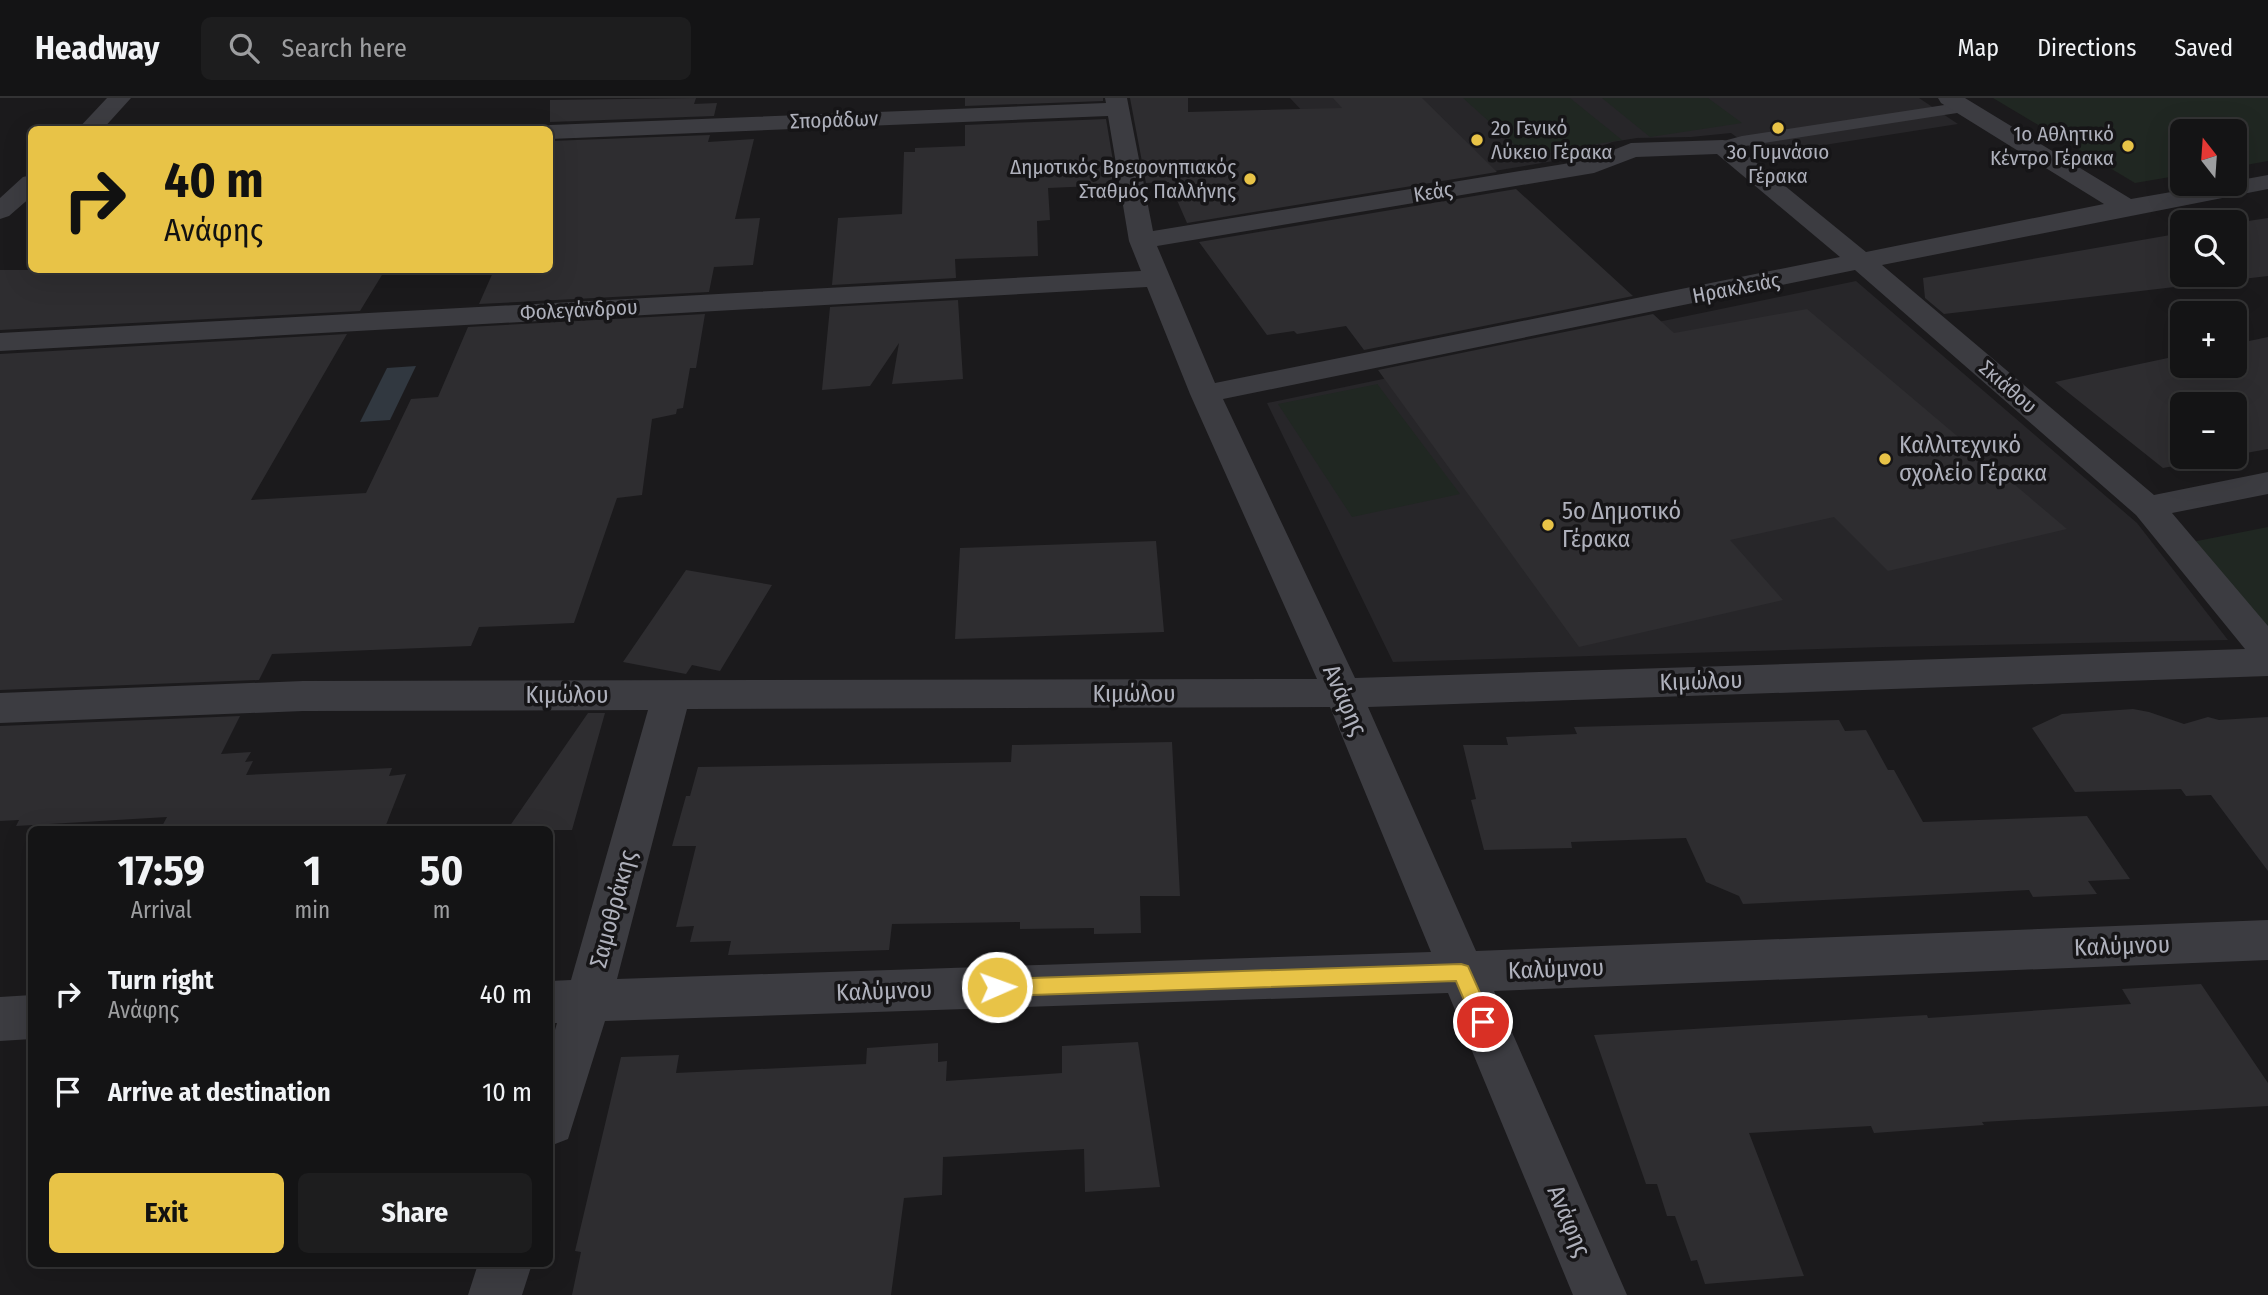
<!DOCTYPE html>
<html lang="en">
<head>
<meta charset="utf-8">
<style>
  :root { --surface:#141415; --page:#1d1d1e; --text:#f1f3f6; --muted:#9d9ea0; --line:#333334; --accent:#e8c347 }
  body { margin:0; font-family:"Fira Sans Condensed",sans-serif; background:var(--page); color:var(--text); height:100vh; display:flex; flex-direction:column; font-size:26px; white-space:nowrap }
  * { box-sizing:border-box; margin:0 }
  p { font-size:23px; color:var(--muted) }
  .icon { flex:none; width:38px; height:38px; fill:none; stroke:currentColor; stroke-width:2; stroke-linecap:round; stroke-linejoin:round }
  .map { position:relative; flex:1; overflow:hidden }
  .drawer { position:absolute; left:28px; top:728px; width:525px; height:441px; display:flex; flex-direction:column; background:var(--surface); border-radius:10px; box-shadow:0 7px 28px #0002,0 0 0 2px var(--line) }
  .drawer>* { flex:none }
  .guide { position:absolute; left:28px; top:28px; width:525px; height:147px; border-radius:10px; box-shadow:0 7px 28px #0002,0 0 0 2px var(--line); background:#e8c347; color:#111; overflow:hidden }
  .needle { width:46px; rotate:343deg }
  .fabs { position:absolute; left:2170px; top:21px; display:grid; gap:14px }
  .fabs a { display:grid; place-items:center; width:77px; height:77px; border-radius:10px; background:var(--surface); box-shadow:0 7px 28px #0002,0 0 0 2px var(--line); font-size:35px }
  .pin { position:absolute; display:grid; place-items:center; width:60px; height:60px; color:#fff; margin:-30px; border:4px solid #fff; border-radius:50%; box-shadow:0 2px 7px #0007 }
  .me { position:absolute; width:77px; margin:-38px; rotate:88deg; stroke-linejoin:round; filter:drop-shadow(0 0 5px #0008) }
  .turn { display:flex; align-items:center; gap:24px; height:147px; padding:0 21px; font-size:32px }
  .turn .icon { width:91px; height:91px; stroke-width:2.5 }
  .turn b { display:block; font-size:49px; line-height:60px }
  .eta { display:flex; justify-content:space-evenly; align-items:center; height:119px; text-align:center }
  .eta b { font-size:42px; font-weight:700; line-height:49px }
  .action { display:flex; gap:14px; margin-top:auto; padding:14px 21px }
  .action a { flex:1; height:80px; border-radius:10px; background:var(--accent); color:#111; font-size:28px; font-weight:700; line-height:80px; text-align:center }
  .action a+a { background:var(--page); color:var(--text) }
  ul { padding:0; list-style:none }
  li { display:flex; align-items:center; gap:21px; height:98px; padding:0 21px }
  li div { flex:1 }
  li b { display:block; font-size:26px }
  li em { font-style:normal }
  header { display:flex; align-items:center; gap:42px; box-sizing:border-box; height:98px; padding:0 35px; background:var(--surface); border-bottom:2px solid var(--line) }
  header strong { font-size:33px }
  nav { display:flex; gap:38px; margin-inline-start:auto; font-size:24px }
  .search { width:490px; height:63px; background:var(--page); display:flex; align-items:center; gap:18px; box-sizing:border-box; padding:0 24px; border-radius:10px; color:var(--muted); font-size:26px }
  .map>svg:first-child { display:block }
  .built { fill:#272629 }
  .green { fill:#202722 }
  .water { fill:#313840 }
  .building { fill:#2e2d30 }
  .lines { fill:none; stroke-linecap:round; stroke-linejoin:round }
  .service { fill:#3c3c41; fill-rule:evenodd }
  .minor { fill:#3c3c41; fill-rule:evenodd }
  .tertiary { fill:#3c3c41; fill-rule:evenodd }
  .route { fill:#e8c347; stroke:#977f2e; stroke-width:2 }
  .poi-dot { fill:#e8c347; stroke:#161517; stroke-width:2.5 }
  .labels { text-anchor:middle; stroke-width:7; stroke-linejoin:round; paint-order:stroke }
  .far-street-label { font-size:21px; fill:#aeb0bb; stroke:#161517 }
  .far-poi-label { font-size:21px; fill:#aeb0bb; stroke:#161517; text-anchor:end }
  .poi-label { font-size:24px; fill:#aeb0bb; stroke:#161517; text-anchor:start }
  .street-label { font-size:24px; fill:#aeb0bb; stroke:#161517 }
</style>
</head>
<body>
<header>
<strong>Headway</strong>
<div class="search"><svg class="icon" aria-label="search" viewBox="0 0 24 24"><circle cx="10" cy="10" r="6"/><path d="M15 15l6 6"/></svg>Search here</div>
<nav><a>Map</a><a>Directions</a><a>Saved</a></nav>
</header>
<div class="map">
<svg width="2268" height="1197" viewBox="0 0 2268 1197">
  <rect width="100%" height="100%" fill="#1b1a1c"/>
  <!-- built -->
  <path class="built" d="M1290,0H1919L1958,26L1761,57L1731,35L1691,39L1637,40L1612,44L1578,59L1452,80L1347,61Z
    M1856,183L2137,425L2228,542L1884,549L1393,564L1267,305Z"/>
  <!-- green -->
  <path class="green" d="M1463,0H1570L1622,42L1526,57Z
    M1602,0H1708L1742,25L1650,39Z
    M1993,0H2268V63L2235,69V33H2182V77L2135,85Z
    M1378,286V287L1460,396L1352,419L1278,306Z
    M2268,429V532L2192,444Z"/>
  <!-- water -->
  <path class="water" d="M416,268L390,322L360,324L387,270Z"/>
  <!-- building -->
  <path class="building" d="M696,0L694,6L717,5L714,18L550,24V2Z
    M965,0H1103V3L965,8Z
    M1130,0H1188V14L1342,10L1333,0H1422L1497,74L1187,125L1169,84L1146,85Z
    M1106,21L1117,87L1048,90L1050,122L1037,123L1038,158L955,161L956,180L832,187L838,120L902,116L904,54H915V50L965,48V27Z
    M710,37L708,44L754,41L735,121L760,120L753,167L714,169L709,194L479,206L494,172H550V43Z
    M1516,91L1633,198L1364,252L1346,228L1297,236L1294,233L1267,237L1199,144Z
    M2268,120V178L1944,216L1925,200L1923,180L2182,135V177H2235V125Z
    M0,172H385L360,213L0,232Z
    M958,202L963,281L892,286L899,245L870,288L822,292L830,209Z
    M1807,211L2067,431L1888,473L1834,419L1730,442L1783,502L1579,549L1378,272L1653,216L1674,235Z
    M705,216L696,270H690L683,310L677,311L676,316L652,321L642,397L617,400L574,525L479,529L471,548L272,556L259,582L0,592V256L347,236L251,402L366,395L411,301L438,299L468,229Z
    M2268,239V351L2235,357V306H2182V359H2224L2163,370L2055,284L2182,257V268H2235V246Z
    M1156,443L1164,534L955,541L960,450Z
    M686,472L772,487L720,573L692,567L686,576L623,564Z
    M2133,611L2149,614L2184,626L2208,619L2219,622L2268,619V773L2211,697L2186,698L2181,691L2075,694L2032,630L2062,616Z
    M588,615H605L572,732H507Z
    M240,618L221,656L251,654L245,664L253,663L246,677L392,670L389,678L406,676L384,732H160L167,719L16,728L19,722L0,723V628Z
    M1839,622L1845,633L1866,632L1888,672H1894L1923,724L2087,718L2130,781L2088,783L2097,796L2033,799L2029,792L1743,806L1739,798L1706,784L1686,740L1571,744L1572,750L1484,752L1471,702L1476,701L1463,647H1508L1506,639L1577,636L1574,629Z
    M1172,644L1180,798H1140L1141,835L1094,836V830L1020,831V824L892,826L889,852L728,857L731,843L690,844L694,828L676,829L696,748H672L686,698H690L698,669L1011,664L1012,647Z
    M2201,886L2268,985V1008L1982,1024L1984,1027L1874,1035L1871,1028L1749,1035L1804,1178L1705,1186L1697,1162L1691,1163L1675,1118H1667L1657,1086H1646L1594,937L1927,917L1928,920L2131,906L2122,891Z
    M1138,944L1160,1089L1085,1094L1084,1051L943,1059L942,1097L904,1100L891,1197H572L581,1154L575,1153L621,959L679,957L676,975L866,966L867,950L938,945V964L947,963L946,983L1062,975V948Z"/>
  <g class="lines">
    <!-- service -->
    <path class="service" d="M1964,4L1973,9L1970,13L1745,48L1723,55L1714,49L1716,45L1742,38Z"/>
    <!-- minor -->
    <path class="minor" d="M1105,0H1127L1153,133L1588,62L1631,45L1723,42L1731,44L1866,154L2104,106L1941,5L1938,0H1965L2131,101L2217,86H2235V83L2268,77V91L1882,167L2154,397L2268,374V396L2172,415L2268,528V578L1368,609L1476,853L2268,822V862L1494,893L1627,1197H1573L1448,895L605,923L568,1041L550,1048V949L557,925H550V883L571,882L648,612L303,613L0,625V595L303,583L1317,581L1190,296L1147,189L0,253V235L1141,173L1129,143L1108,18L550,41V32H540L550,27L1106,5ZM1717,56L1840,159L1215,285L1157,148L1594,75L1636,59ZM1855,172L2136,417L2245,551L1355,580L1223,301ZM1330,609L1431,854L617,881L687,611Z
      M32,897V941L0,943V899Z
      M478,1166H532L522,1197H468Z"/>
    <!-- tertiary -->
    <path class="tertiary" d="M107,0H131L102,32H77Z
      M32,77V98L9,118L0,121V100L23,79Z"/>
  </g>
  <!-- route -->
  <path class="route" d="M1461,866L1468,868L1493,924L1490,930L1483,933L1476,930L1456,883L997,898L990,895L988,889L990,883L997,881Z"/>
  <!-- markers -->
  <g class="poi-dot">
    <circle cx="1778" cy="30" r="7"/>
    <circle cx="1477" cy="42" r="7"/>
    <circle cx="2128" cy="48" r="7"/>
    <circle cx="1250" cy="81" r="7"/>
    <circle cx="1885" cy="361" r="7"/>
    <circle cx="1548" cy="427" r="7"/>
  </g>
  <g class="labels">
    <!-- far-street labels -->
    <g class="far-street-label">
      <text transform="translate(834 22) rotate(-2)" y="7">Σποράδων</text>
      <text transform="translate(1433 94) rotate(-9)" y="7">Κεάς</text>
      <text transform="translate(1736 190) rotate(-11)" y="7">Ηρακλειάς</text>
      <text transform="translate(579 212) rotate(-3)" y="7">Φολεγάνδρου</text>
      <text transform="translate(2008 289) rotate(41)" y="7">Σκιάθου</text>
    </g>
    <!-- far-poi labels -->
    <g class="far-poi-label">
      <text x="1491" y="37" text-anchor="start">2ο Γενικό<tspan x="1491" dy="24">Λύκειο Γέρακα</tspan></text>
      <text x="2114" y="43">1ο Αθλητικό<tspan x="2114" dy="24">Κέντρο Γέρακα</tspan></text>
      <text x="1778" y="61" text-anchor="middle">3ο Γυμνάσιο<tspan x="1778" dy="24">Γέρακα</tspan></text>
      <text x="1236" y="76">Δημοτικός Βρεφονηπιακός<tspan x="1236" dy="24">Σταθμός Παλλήνης</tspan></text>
    </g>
    <!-- poi labels -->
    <g class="poi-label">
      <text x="1899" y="355">Καλλιτεχνικό<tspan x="1899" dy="28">σχολείο Γέρακα</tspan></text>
      <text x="1562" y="421">5ο Δημοτικό<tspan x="1562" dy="28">Γέρακα</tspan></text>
    </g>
    <!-- street labels -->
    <g class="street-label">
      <text transform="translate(1701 583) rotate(-2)" y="8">Κιμώλου</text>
      <text x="1134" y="604">Κιμώλου</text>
      <text x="567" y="605">Κιμώλου</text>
      <text transform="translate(1345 602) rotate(66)" y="8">Ανάφης</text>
      <text transform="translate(613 811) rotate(-75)" y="8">Σαμοθράκης</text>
      <text transform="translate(2122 848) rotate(-2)" y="8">Καλύμνου</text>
      <text transform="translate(1556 871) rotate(-2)" y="8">Καλύμνου</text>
      <text transform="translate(884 893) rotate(-2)" y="8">Καλύμνου</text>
      <text transform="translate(1569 1123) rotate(67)" y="8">Ανάφης</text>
    </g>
  </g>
</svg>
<div class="fabs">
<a><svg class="needle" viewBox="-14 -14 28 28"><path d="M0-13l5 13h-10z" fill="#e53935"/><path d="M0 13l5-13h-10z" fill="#9d9ea0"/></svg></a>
<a><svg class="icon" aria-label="search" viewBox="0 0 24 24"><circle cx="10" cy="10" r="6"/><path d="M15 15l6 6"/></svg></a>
<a>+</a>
<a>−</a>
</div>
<div class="pin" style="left:1483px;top:924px;background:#d93025"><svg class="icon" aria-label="arrive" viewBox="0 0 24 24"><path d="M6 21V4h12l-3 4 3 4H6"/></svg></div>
<svg class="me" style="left:997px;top:889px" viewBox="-20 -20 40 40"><circle r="17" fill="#e8c347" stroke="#fff" stroke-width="3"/><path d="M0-11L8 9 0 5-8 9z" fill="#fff"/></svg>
<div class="guide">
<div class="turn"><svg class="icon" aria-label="right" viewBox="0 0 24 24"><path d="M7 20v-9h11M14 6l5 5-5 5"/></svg><div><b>40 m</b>Ανάφης</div></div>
</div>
<section class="drawer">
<div class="eta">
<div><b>17:59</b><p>Arrival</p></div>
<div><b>1</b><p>min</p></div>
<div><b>50</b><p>m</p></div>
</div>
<ul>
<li><svg class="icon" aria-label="right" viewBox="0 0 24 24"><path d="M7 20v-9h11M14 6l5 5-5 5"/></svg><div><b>Turn right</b><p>Ανάφης</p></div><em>40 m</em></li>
<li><svg class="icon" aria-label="arrive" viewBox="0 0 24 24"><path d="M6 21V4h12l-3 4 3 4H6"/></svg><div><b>Arrive at destination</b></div><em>10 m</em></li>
</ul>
<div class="action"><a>Exit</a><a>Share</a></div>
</section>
</div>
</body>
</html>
